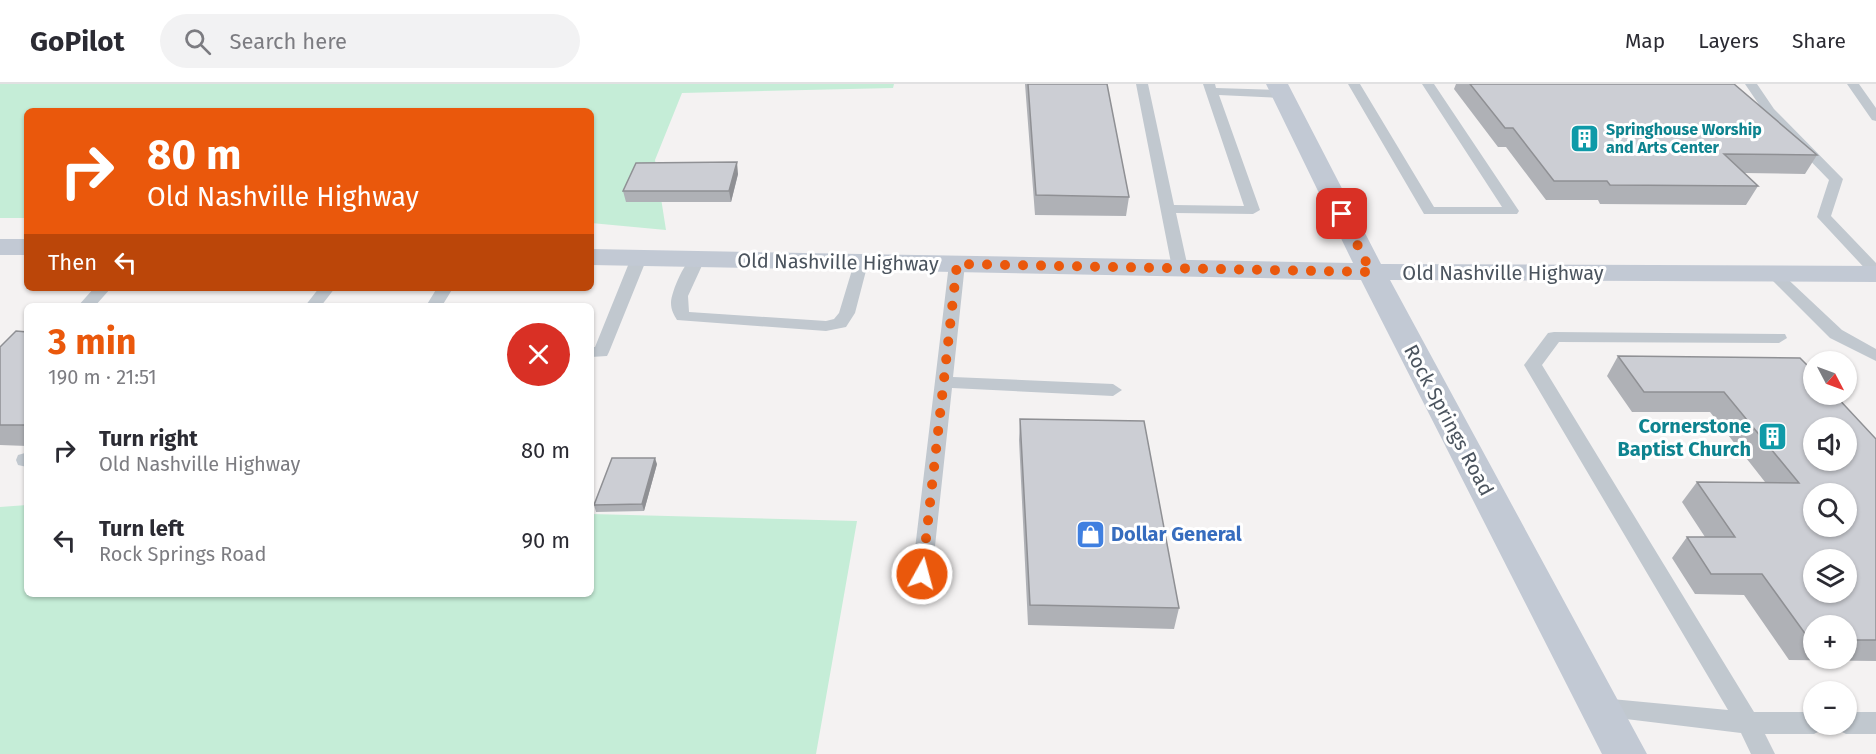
<!DOCTYPE html>
<html lang="en">
<head>
<meta charset="utf-8">
<style>
  :root { --surface:#fff; --page:#f2f2f3; --text:#2b2b33; --muted:#7c7c81; --line:#e1e1e2; --accent:#ea580c }
  body { margin:0; font-family:"Fira Sans",sans-serif; background:var(--page); color:var(--text); height:100vh; display:flex; flex-direction:column; font-size:22px; white-space:nowrap }
  * { box-sizing:border-box; margin:0 }
  p { font-size:20px; color:var(--muted) }
  .icon { flex:none; width:33px; height:33px; fill:none; stroke:currentColor; stroke-width:2; stroke-linecap:round; stroke-linejoin:round }
  .map { position:relative; flex:1; overflow:hidden }
  .sheet { position:absolute; left:24px; top:219px; width:570px; height:294px; display:flex; flex-direction:column; background:var(--surface); border-radius:9px; box-shadow:0 2px 4px #0004 }
  .sheet>* { flex:none }
  .hud { position:absolute; left:24px; top:24px; width:570px; height:183px; border-radius:9px; box-shadow:0 2px 4px #0004; background:#ea580c; color:#fff; overflow:hidden }
  .needle { width:39px; rotate:131deg }
  .tools { position:absolute; left:1803px; top:267px; display:grid; gap:12px }
  .tools a { display:grid; place-items:center; width:54px; height:54px; border-radius:50%; background:var(--surface); box-shadow:0 2px 4px #0004; font-size:30px }
  .pin { position:absolute; display:grid; place-items:center; width:51px; height:51px; color:#fff; margin:-26px; border-radius:12px; box-shadow:0 3px 9px #0006 }
  .me { position:absolute; width:66px; margin:-33px; rotate:7deg; stroke-linejoin:round; filter:drop-shadow(0 0 4px #0008) }
  .turn { display:flex; align-items:center; gap:21px; height:126px; padding:0 24px; font-size:27px }
  .turn .icon { width:78px; height:78px; stroke-width:2.5 }
  .turn b { display:block; font-size:42px; line-height:51px }
  .then { display:flex; align-items:center; height:57px; padding:0 24px; background:#0003; gap:12px; font-size:22px }
  .round { display:grid; place-items:center; flex:none; width:63px; height:63px; border-radius:32px; background:var(--page) }
  .headline { display:flex; align-items:center; justify-content:space-between; height:102px; padding:0 24px }
  h1 { font-size:36px; font-weight:700; line-height:45px; color:var(--accent) }
  ul { padding:0; list-style:none }
  li { display:flex; align-items:center; gap:18px; height:90px; padding:0 24px }
  li div { flex:1 }
  li b { display:block; font-size:22px }
  li em { font-style:normal }
  header { display:flex; align-items:center; gap:36px; box-sizing:border-box; height:84px; padding:0 30px; background:var(--surface); border-bottom:2px solid var(--line) }
  header strong { font-size:28px }
  nav { display:flex; gap:33px; margin-inline-start:auto; font-size:21px }
  .search { width:420px; height:54px; background:var(--page); display:flex; align-items:center; gap:15px; box-sizing:border-box; padding:0 21px; border-radius:33px; color:var(--muted); font-size:22px }
  .map>svg:first-child { display:block }
  .green { fill:#c5edd7 }
  .lines { fill:none; stroke-linecap:round; stroke-linejoin:round }
  .lane { fill:#c1c8cf; fill-rule:evenodd }
  .secondary { fill:#c2c9d4; fill-rule:evenodd }
  .wall { fill:#afb1b6; fill-rule:evenodd }
  .shaded-wall { fill:#8f9094 }
  .building { fill:#ccced4; stroke:#8f9094; stroke-width:1.5; fill-rule:evenodd }
  .route { stroke:#ea580c; stroke-width:10; stroke-dasharray:0 18 }
  .labels { text-anchor:middle; stroke-width:6; stroke-linejoin:round; paint-order:stroke }
  .far-culture-label { font-size:16px; font-weight:bold; fill:#0d838f; stroke:#fff; text-anchor:start }
  .street-label { font-size:20px; fill:#4b545e; stroke:#fff }
  .culture-label { font-size:20px; font-weight:bold; fill:#0d838f; stroke:#fff; text-anchor:end }
  .shop-label { font-size:20px; font-weight:bold; fill:#366cbe; stroke:#fff; text-anchor:start }
</style>
</head>
<body>
<header>
<strong>GoPilot</strong>
<div class="search"><svg class="icon" aria-label="search" viewBox="0 0 24 24"><circle cx="10" cy="10" r="6"/><path d="M15 15l6 6"/></svg>Search here</div>
<nav><a>Map</a><a>Layers</a><a>Share</a></nav>
</header>
<div class="map">
<svg width="1876" height="670" viewBox="0 0 1876 670">
  <rect width="100%" height="100%" fill="#f4f2f2"/>
  <!-- green -->
  <path class="green" d="M0,0H894L893,4L682,9L655,76L666,146L591,139V27H27V134H0Z
    M27,421V510H591V430L857,437L816,670H0V423Z"/>
  <g class="lines">
    <!-- lane -->
    <path class="lane" d="M1136,0H1148L1174,121L1244,122L1203,0H1215L1216,4L1282,6L1288,10L1282,14L1219,11L1260,126L1253,130L1176,129L1188,184L1180,189L1172,184Z
      M1348,0H1360L1434,123H1502L1422,0H1434L1519,127L1517,130H1424Z
      M1745,0H1757L1774,25L1843,95L1831,132L1876,179V193L1871,191L1817,133L1829,96L1766,31Z
      M1847,0H1859L1876,24V37L1872,36Z
      M639,169L647,174L609,268L607,272L591,273V263H595L631,174Z
      M697,170L705,175L688,212L689,228L826,237L834,235L839,229L855,176L860,174L868,179L855,229L846,243L826,247L677,236C674,231 671,226 671,219C671,208 686,173 697,170Z
      M957,175L965,180L953,293L1113,300L1122,306L1113,312L952,304L932,490L929,496L922,498L915,496L912,490L949,180Z
      M1773,184L1778,186L1842,246L1876,265V277L1830,254L1765,189Z
      M94,204H111L95,222H78Z
      M319,204H335L321,222H305Z
      M437,204H453L442,222H426Z
      M1554,248L1785,250L1787,254L1779,259L1559,258L1542,281L1754,628H1814V640H1825L1822,646L1814,650H1765L1775,670H1751L1741,649L1593,631L1589,624L1593,617L1601,614L1728,626L1524,281L1548,249Z
      M25,369H27V383L18,381L16,376L18,371Z
      M1846,628H1876V650H1846L1838,646L1835,640H1846Z"/>
    <!-- secondary -->
    <path class="secondary" d="M1266,0H1288L1381,180L1876,182V198L1390,196L1647,670H1602L1361,196L591,181V165L1353,179Z
      M0,155H27V171H0Z"/>
  </g>
  <!-- wall -->
  <path class="wall" d="M1025,0H1107L1129,113L1126,132L1035,131Z
    M1456,0H1734L1817,71L1805,90L1744,89L1758,102L1746,121L1600,120L1598,116H1546L1506,63H1498L1454,5Z
    M738,90L731,118H626L623,107Z
    M27,248V362L0,361V263Z
    M1618,272L1876,355V577L1789,576L1744,511L1695,510L1672,474L1687,453H1705L1682,418L1697,398H1765L1710,328H1632L1607,292ZM1814,542H1846V574H1814Z
    M1020,335L1179,524L1174,545L1028,541L1019,356Z
    M657,380L644,427L596,428L594,421Z"/>
  <!-- shaded-wall -->
  <path class="shaded-wall" d="M737,78L738,90L731,118L729,107Z
    M591,301L593,307L591,312Z
    M655,374L657,380L644,427L642,420Z"/>
  <!-- building -->
  <path class="building" d="M1028,0H1107L1129,113L1036,111Z
    M1470,0H1734L1817,71L1724,70L1758,102L1610,101L1607,97H1554L1513,44H1505Z
    M737,78L729,107H623L636,79Z
    M16,247L27,248V341H0V263Z
    M1618,272L1800,274L1814,288V310H1834L1876,355V556H1846V542H1814V556L1809,555L1762,490H1711L1687,453H1735L1697,398L1799,399L1724,308H1644ZM1814,344H1846V376H1814ZM1814,410H1846V442H1814ZM1814,476H1846V508H1814Z
    M1020,335L1144,337L1179,524L1030,521Z
    M612,374H655L642,420L594,421Z"/>
  <g class="lines">
    <!-- route -->
    <path class="route" d="M922,490L957,180L1371,188L1342,130"/>
  </g>
  <!-- icons -->
  <defs>
    <symbol id="building-square" viewBox="-11 -11 22 22"><rect x="-9" y="-9" width="18" height="18" rx="4" fill="#0f9aa8" stroke="#fff"/><path d="M-4-6H4V6H1V3H-1V6H-4ZM-2.5-4.3h1.7v1.8h-1.7ZM.8-4.3h1.7v1.8H.8ZM-2.5-1h1.7V.8h-1.7ZM.8-1h1.7V.8H.8Z" fill="#fff"/></symbol>
    <symbol id="shop-square" viewBox="-11 -11 22 22"><rect x="-9" y="-9" width="18" height="18" rx="4" fill="#3f7fe0" stroke="#fff"/><path d="M-5-2.5h2.3a2.7 3.5 0 0 1 5.4 0H5L5.5 6h-11ZM-1.5-2.5h3a1.5 2.3 0 0 0-3 0Z" fill="#fff"/></symbol>
  </defs>
  <g fill-rule="evenodd">
    <use href="#building-square" x="1568" y="38" width="33" height="33"/>
    <use href="#building-square" x="1756" y="336" width="33" height="33"/>
    <use href="#shop-square" x="1074" y="434" width="33" height="33"/>
  </g>
  <g class="labels">
    <!-- far-culture labels -->
    <g class="far-culture-label">
      <text x="1606" y="51">Springhouse Worship<tspan x="1606" dy="18">and Arts Center</tspan></text>
    </g>
    <!-- street labels -->
    <g class="street-label">
      <text transform="translate(838 178) rotate(1)" y="7">Old Nashville Highway</text>
      <text x="1503" y="196">Old Nashville Highway</text>
      <text transform="translate(1449 336) rotate(62)" y="7">Rock Springs Road</text>
    </g>
    <!-- culture labels -->
    <g class="culture-label">
      <text x="1751" y="349">Cornerstone<tspan x="1751" dy="23">Baptist Church</tspan></text>
    </g>
    <!-- shop labels -->
    <g class="shop-label">
      <text x="1111" y="457">Dollar General</text>
    </g>
  </g>
</svg>
<div class="tools">
<a><svg class="needle" viewBox="-14 -14 28 28"><path d="M0-13l5 13h-10z" fill="#e53935"/><path d="M0 13l5-13h-10z" fill="#7c7c81"/></svg></a>
<a><svg class="icon" aria-label="sound" viewBox="0 0 24 24"><path d="M4 9h4l5-4v14l-5-4H4zM17 9q2 3 0 6"/></svg></a>
<a><svg class="icon" aria-label="search" viewBox="0 0 24 24"><circle cx="10" cy="10" r="6"/><path d="M15 15l6 6"/></svg></a>
<a><svg class="icon" aria-label="layers" viewBox="0 0 24 24"><path d="M12 4l9 5-9 5-9-5zM3 14l9 5 9-5"/></svg></a>
<a>+</a>
<a>−</a>
</div>
<div class="pin" style="left:1342px;top:130px;background:#d93025"><svg class="icon" aria-label="arrive" viewBox="0 0 24 24"><path d="M6 21V4h12l-3 4 3 4H6"/></svg></div>
<svg class="me" style="left:922px;top:490px" viewBox="-20 -20 40 40"><circle r="17" fill="#ea580c" stroke="#fff" stroke-width="3"/><path d="M0-11L8 9 0 5-8 9z" fill="#fff"/></svg>
<div class="hud">
<div class="turn"><svg class="icon" aria-label="right" viewBox="0 0 24 24"><path d="M7 20v-9h11M14 6l5 5-5 5"/></svg><div><b>80 m</b>Old Nashville Highway</div></div>
<div class="then">Then<svg class="icon" aria-label="left" viewBox="0 0 24 24"><path d="M17 20v-9H6M10 6l-5 5 5 5"/></svg></div>
</div>
<section class="sheet">
<div class="headline"><div><h1>3 min</h1><p>190 m · 21:51</p></div><a class="round" style="background:#d93025;color:#fff"><svg class="icon" aria-label="close" viewBox="0 0 24 24"><path d="M6 6l12 12M18 6L6 18"/></svg></a></div>
<ul>
<li><svg class="icon" aria-label="right" viewBox="0 0 24 24"><path d="M7 20v-9h11M14 6l5 5-5 5"/></svg><div><b>Turn right</b><p>Old Nashville Highway</p></div><em>80 m</em></li>
<li><svg class="icon" aria-label="left" viewBox="0 0 24 24"><path d="M17 20v-9H6M10 6l-5 5 5 5"/></svg><div><b>Turn left</b><p>Rock Springs Road</p></div><em>90 m</em></li>
</ul>
</section>
</div>
</body>
</html>
